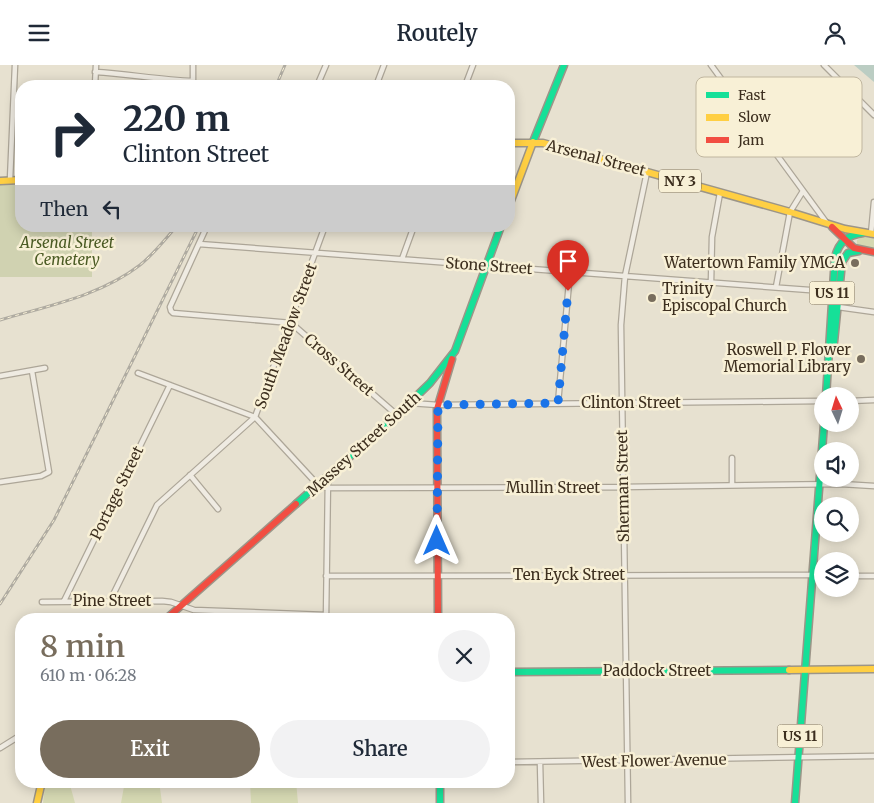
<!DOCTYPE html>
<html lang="en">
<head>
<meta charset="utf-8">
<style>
  :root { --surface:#fff; --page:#f2f2f3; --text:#1f2937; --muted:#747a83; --accent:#786d5d }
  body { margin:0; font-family:Merriweather,serif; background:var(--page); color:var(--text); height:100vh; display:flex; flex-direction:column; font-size:19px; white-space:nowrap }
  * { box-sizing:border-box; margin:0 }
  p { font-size:16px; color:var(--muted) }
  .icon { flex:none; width:28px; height:28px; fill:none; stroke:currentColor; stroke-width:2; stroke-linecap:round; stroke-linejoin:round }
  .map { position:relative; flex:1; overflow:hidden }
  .details { position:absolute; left:15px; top:548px; width:500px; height:175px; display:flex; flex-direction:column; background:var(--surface); border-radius:20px; box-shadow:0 2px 12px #0003 }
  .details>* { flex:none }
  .banner { position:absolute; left:15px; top:15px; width:500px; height:152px; border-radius:20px; box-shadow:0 2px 12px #0003; background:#fff; color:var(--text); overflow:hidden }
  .needle { width:32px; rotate:356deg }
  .buttons { position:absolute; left:814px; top:322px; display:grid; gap:10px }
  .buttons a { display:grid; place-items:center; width:45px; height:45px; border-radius:50%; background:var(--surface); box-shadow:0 2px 12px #0003; font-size:25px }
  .pin { position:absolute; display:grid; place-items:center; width:42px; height:42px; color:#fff; margin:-51px -21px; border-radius:50% 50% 50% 0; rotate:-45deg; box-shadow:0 0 5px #0007 }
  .pin .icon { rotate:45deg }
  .me { position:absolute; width:55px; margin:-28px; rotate:0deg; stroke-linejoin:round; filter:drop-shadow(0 0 4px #0008) }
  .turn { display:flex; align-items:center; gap:18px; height:105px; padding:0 25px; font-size:22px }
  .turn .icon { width:65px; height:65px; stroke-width:2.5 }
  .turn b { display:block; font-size:35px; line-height:42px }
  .then { display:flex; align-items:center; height:48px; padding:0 25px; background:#0003; gap:10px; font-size:19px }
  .round { display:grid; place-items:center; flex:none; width:52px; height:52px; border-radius:26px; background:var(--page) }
  .head { display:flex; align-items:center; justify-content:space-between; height:85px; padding:0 25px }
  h1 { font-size:30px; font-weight:600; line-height:38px; color:var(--accent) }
  .action { display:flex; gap:10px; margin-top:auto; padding:10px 25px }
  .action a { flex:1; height:58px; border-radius:30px; background:var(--accent); color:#fff; font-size:20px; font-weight:600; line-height:58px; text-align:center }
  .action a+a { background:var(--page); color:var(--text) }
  header { display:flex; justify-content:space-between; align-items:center; height:65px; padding:0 25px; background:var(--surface); font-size:22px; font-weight:600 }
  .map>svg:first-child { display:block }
  .green { fill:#d5d8b2 }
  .cemetery { fill:#d0d2b1 }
  .water { fill:#bbcdc3 }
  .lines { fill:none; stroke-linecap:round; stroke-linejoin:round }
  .street-casing { stroke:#ada698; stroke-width:7 }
  .fast-casing { stroke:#9c9588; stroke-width:9 }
  .slow-casing { stroke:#9c9588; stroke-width:9 }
  .jam-casing { stroke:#9c9588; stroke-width:9 }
  .street { stroke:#efebe2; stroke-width:4.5 }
  .fast { stroke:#16e098; stroke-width:6 }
  .slow { stroke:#ffcf43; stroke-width:6 }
  .jam { stroke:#f24e42; stroke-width:6 }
  .rail-casing { stroke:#afaba1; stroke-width:3 }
  .rail { stroke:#f8f0d6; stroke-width:1; stroke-dasharray:4; stroke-linecap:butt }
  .route { stroke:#1a73e8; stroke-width:9; stroke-dasharray:0 16.2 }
  .poi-dot { fill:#786d5d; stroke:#f8f0d6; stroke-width:2 }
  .labels { text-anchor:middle; stroke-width:5; stroke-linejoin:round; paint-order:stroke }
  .shield { fill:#f8f0d6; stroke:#756956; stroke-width:1 }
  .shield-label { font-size:14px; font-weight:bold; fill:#3d2f1f }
  .street-label { font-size:15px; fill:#3d2f1f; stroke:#f8f0d6 }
  .park-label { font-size:15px; font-style:italic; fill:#4b5b24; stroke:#f8f0d6 }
  .poi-label { font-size:15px; fill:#3d2f1f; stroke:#f8f0d6; text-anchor:end }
  .key { fill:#f8f0d6; stroke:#c0b69f; stroke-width:1 }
  .key-label { font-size:14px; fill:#3d2f1f }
</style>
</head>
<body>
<header><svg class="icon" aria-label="menu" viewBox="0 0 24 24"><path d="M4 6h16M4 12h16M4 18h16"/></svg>Routely<svg class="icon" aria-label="person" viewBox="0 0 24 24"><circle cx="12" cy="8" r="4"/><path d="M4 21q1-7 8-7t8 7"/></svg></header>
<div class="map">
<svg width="874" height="738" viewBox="0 0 874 738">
  <rect width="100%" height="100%" fill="#e7e1d0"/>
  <!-- green -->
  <path class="green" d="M863,172L874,173V184L860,181L857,179V175Z
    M125,716H159L162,738H121Z
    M250,716H296L298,738H251Z
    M70,720L75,738H43L45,721Z"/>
  <!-- cemetery -->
  <path class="cemetery" d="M0,120H21V161H92V212H0Z"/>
  <!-- water -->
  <path class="water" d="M854,0H874V17Z"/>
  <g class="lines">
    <defs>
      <path id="street" d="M193,0V21
        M711,0L826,157
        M824,0L874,50
        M95,7C129,9 160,15 193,16
        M95,21L96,0
        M317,21L326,0
        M376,21L384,0
        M465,21L473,0
        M10,115L15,0
        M207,161L170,242L171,246L173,248L291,258L397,350
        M871,169L874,137
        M199,179L823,226L833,228
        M402,194L414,161
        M711,218L712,172L720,128
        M776,222L790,147L803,126
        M838,242L874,247
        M138,308L255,352L318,420L327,423L622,422L841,419L874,421
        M0,311L45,303
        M850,336L874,335
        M410,338L438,340L822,336
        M558,338L570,207
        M732,393V420
        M190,410L218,444
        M0,417L41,411L49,407L32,306
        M326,511L822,510
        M850,511H874
        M64,536L170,320
        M110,536L157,440L255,352L325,161
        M42,537L162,536L171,537L194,545L326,550
        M326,554L328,412
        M0,683L21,670
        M509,697L874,691
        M540,697L541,738
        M628,738L621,260L625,211L647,107"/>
      <path id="fast" d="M533,77L564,0
        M834,277L842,197L848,188L859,186
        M826,331L835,192C839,177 847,170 863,168
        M296,439L397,350L430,318L455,286L501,161
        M509,607L789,605
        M440,716V738
        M795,738L824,359"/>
      <path id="slow" d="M509,78H543L790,147L845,164L874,169
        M0,116L21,115
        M509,141L533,77
        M789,605L874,604
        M37,738L42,716"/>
      <path id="jam" d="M832,162L854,183L874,187
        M166,554L296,439
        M438,554L437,344L452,294"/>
    </defs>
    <!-- street casing -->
    <use href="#street" class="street-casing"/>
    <!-- fast casing -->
    <use href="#fast" class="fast-casing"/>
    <!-- slow casing -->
    <use href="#slow" class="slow-casing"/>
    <!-- jam casing -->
    <use href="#jam" class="jam-casing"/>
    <!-- street -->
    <use href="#street" class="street"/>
    <!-- fast -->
    <use href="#fast" class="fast"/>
    <!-- slow -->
    <use href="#slow" class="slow"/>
    <!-- jam -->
    <use href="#jam" class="jam"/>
    <defs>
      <path id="rail" d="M276,21L285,0
        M0,255C47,241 100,231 140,200C154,189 165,174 177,161
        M0,539L54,455L199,161"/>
    </defs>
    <!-- rail casing -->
    <use href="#rail" class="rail-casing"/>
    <!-- rail -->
    <use href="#rail" class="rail"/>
  </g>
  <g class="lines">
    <!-- route -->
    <path class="route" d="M437,476L438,340L558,338L568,226"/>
  </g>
  <!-- markers -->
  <g class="poi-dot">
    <circle cx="855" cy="198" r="5"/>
    <circle cx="652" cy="233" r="5"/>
    <circle cx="861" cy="294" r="5"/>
  </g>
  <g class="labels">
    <!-- shield labels -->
    <g class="shield">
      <rect x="659" y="104.5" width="42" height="23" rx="4"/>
      <rect x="809.5" y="216.5" width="45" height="23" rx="4"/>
      <rect x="777.5" y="659.5" width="45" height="23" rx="4"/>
    </g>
    <g class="shield-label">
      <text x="680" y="121">NY 3</text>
      <text x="832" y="233">US 11</text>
      <text x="800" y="676">US 11</text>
    </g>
    <!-- street labels -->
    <g class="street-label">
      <text transform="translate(596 93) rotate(15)" y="5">Arsenal Street</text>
      <text transform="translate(489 201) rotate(4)" y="5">Stone Street</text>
      <text transform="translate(286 271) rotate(-70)" y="5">South Meadow Street</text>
      <text transform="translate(339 300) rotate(41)" y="5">Cross Street</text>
      <text x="631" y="343">Clinton Street</text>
      <text transform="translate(364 379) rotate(-42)" y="5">Massey Street South</text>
      <text transform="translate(623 421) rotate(-91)" y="5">Sherman Street</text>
      <text x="553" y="428">Mullin Street</text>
      <text transform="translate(117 428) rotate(-64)" y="5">Portage Street</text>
      <text x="569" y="515">Ten Eyck Street</text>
      <text x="112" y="541">Pine Street</text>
      <text x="657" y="611">Paddock Street</text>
      <text transform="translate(654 696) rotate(-1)" y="5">West Flower Avenue</text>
    </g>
    <!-- park labels -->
    <g class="park-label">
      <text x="67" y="183">Arsenal Street<tspan x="67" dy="17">Cemetery</tspan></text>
    </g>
    <!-- poi labels -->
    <g class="poi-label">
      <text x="845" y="203">Watertown Family YMCA</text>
      <text x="662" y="229" text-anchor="start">Trinity<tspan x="662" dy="17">Episcopal Church</tspan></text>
      <text x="851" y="290">Roswell P. Flower<tspan x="851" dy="17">Memorial Library</tspan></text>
    </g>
  </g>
  <!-- legend -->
  <rect x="696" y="12" width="166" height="80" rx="8" class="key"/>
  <rect x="706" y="27" width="23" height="6" fill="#16e098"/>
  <rect x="706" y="49" width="23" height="7" fill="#ffcf43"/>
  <rect x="706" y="72" width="23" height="6" fill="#f24e42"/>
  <g class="key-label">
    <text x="738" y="35">Fast</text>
    <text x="738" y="57">Slow</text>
    <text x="738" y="80">Jam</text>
  </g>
</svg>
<div class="buttons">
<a><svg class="needle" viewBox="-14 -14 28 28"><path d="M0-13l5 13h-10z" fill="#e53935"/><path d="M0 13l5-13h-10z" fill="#747a83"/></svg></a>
<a><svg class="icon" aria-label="sound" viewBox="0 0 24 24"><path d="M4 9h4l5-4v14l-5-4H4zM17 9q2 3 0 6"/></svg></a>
<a><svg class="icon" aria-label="search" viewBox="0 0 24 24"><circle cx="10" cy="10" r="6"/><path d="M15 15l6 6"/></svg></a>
<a><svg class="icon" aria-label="layers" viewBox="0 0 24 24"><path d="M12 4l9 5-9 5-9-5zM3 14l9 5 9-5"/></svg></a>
</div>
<div class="pin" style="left:568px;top:226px;background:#d93025"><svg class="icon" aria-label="arrive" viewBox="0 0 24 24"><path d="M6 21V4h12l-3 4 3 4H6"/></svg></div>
<svg class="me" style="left:437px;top:476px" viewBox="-20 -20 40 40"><path d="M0-17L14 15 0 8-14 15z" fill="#1a73e8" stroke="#fff" stroke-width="4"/></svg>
<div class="banner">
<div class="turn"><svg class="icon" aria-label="right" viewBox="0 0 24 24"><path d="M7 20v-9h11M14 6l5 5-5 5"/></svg><div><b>220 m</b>Clinton Street</div></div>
<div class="then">Then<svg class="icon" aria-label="left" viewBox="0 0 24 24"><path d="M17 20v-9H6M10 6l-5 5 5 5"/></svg></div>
</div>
<section class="details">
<div class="head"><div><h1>8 min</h1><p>610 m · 06:28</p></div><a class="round"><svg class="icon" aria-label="close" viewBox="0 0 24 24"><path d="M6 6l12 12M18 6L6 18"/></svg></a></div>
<div class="action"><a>Exit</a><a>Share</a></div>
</section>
</div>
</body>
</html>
